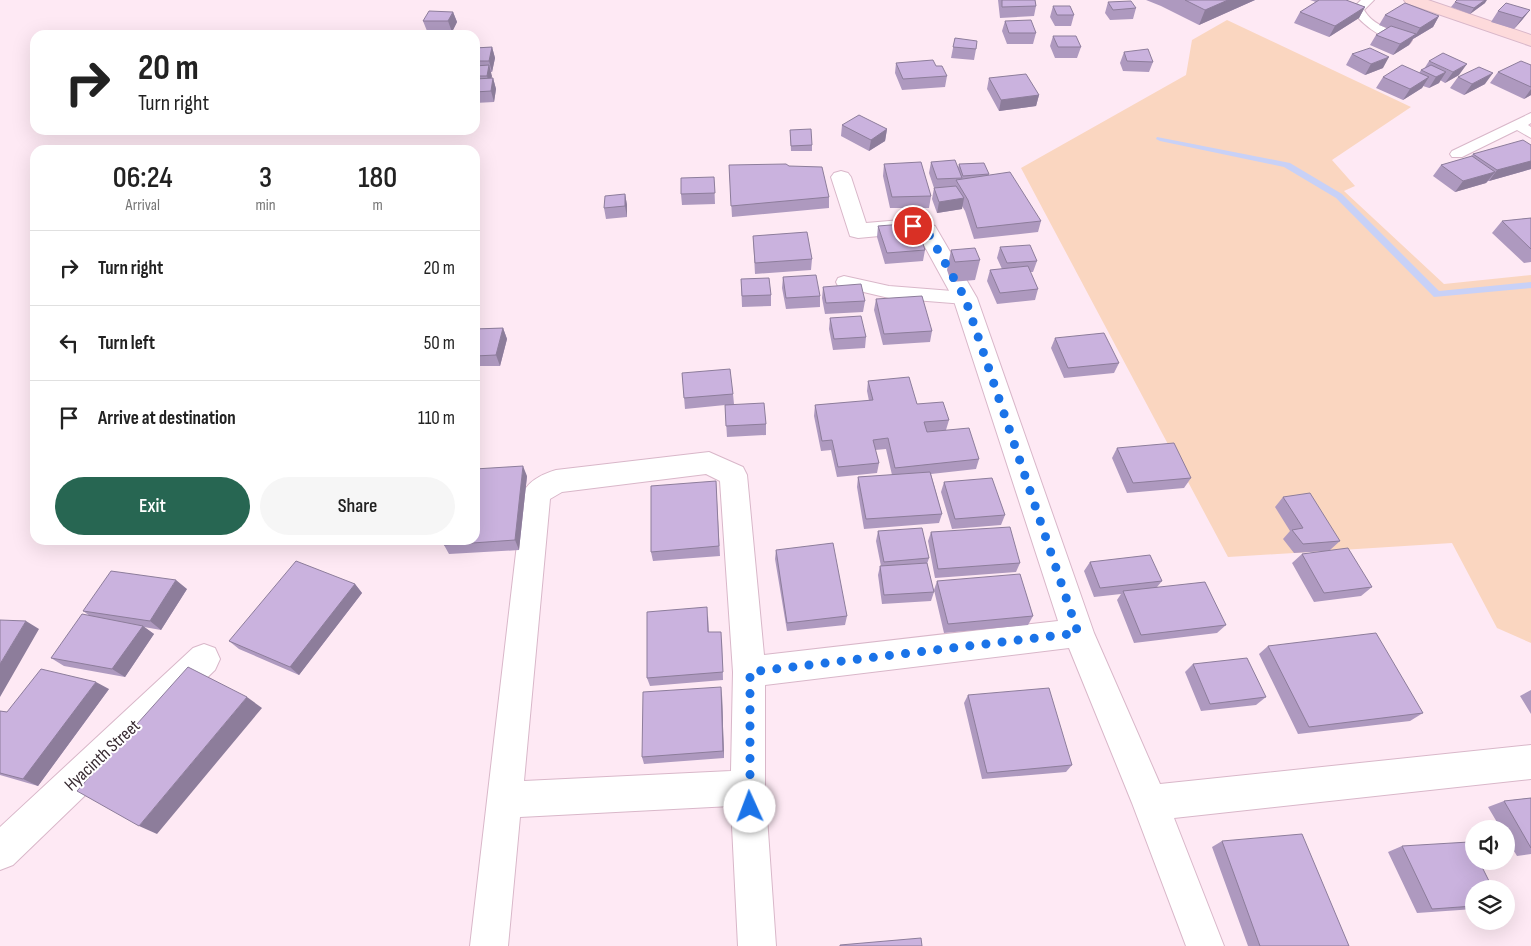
<!DOCTYPE html>
<html lang="en">
<head>
<meta charset="utf-8">
<style>
  :root { --surface:#fff; --page:#f6f6f6; --text:#222; --muted:#767676; --line:#e0e0e0; --accent:#276652 }
  body { margin:0; font-family:"Sofia Sans Condensed",sans-serif; background:var(--page); color:var(--text); height:100vh; display:flex; flex-direction:column; font-size:19px; white-space:nowrap }
  * { box-sizing:border-box; margin:0 }
  p { font-size:16px; color:var(--muted) }
  .icon { flex:none; width:28px; height:28px; fill:none; stroke:currentColor; stroke-width:2; stroke-linecap:round; stroke-linejoin:round }
  .map { position:relative; flex:1; overflow:hidden }
  .side { position:absolute; left:30px; top:145px; width:450px; height:400px; display:flex; flex-direction:column; background:var(--surface); border-radius:15px; box-shadow:0 5px 20px #0002 }
  .side>* { flex:none }
  .hud { position:absolute; left:30px; top:30px; width:450px; height:105px; border-radius:15px; box-shadow:0 5px 20px #0002; background:#fff; color:var(--text); overflow:hidden }
  .tools { position:absolute; left:1465px; top:820px; display:grid; gap:10px }
  .tools a { display:grid; place-items:center; width:50px; height:50px; border-radius:50%; background:var(--surface); box-shadow:0 5px 20px #0002; font-size:25px }
  .pin { position:absolute; display:grid; place-items:center; width:42px; height:42px; color:#fff; margin:-21px; border:2px solid #fff; border-radius:50%; box-shadow:0 1px 5px #0007 }
  .me { position:absolute; width:55px; margin:-28px; rotate:358deg; stroke-linejoin:round; filter:drop-shadow(0 0 4px #0008) }
  .turn { display:flex; align-items:center; gap:18px; height:105px; padding:0 25px; font-size:22px }
  .turn .icon { width:65px; height:65px; stroke-width:2.5 }
  .turn b { display:block; font-size:35px; line-height:42px }
  .eta { display:flex; justify-content:space-evenly; align-items:center; height:85px; text-align:center }
  .eta b { font-size:30px; font-weight:600; line-height:35px }
  .action { display:flex; gap:10px; margin-top:auto; padding:10px 25px }
  .action a { flex:1; height:58px; border-radius:30px; background:var(--accent); color:#fff; font-size:20px; font-weight:600; line-height:58px; text-align:center }
  .action a+a { background:var(--page); color:var(--text) }
  ul { padding:0; list-style:none }
  li { display:flex; align-items:center; gap:15px; height:75px; padding:0 25px; border-top:1px solid var(--line) }
  li div { flex:1 }
  li b { display:block; font-size:19px }
  li em { font-style:normal }
  .map>svg:first-child { display:block }
  .green { fill:#fad6c0 }
  .lines { fill:none; stroke-linecap:round; stroke-linejoin:round }
  .stream { fill:#c8d1f7; fill-rule:evenodd }
  .lane-casing { stroke:#d9b7c9; stroke-width:2 }
  .street-casing { stroke:#d9b7c9; stroke-width:2 }
  .secondary-casing { stroke:#d9b7c9; stroke-width:2 }
  .lane { fill:#fff; fill-rule:evenodd }
  .street { fill:#fff; fill-rule:evenodd }
  .secondary { fill:#fddadb; fill-rule:evenodd }
  .wall { fill:#ae99bf }
  .shaded-wall { fill:#8d7d9b }
  .building { fill:#cab2de; stroke:#8d7d9b }
  .route { stroke:#1a73e8; stroke-width:9; stroke-dasharray:0 16.2 }
  .labels { text-anchor:middle; stroke-width:4; stroke-linejoin:round; paint-order:stroke }
  .near-street-label { font-size:18px; fill:#382b32; stroke:#fff }
</style>
</head>
<body>
<div class="map">
<svg width="1531" height="946" viewBox="0 0 1531 946">
  <rect width="100%" height="100%" fill="#fee9f4"/>
  <!-- green -->
  <path class="green" d="M1227,20L1411,107L1332,160L1355,186L1344,191L1444,284L1531,275V643L1497,628L1452,543L1228,557L1021,168L1186,75L1192,40Z"/>
  <g class="lines">
    <!-- stream -->
    <path class="stream" d="M1157,137L1290,163L1342,194L1439,291L1531,282V288L1434,297L1336,198L1284,167L1160,141L1156,139Z"/>
    <defs>
      <path id="lane" d="M1361,0H1374L1364,10C1373,26 1394,31 1410,37L1412,40L1410,43C1393,47 1360,25 1352,9Z
        M1531,113V123L1528,125L1531,127V138L1517,130L1462,157H1452L1450,154L1452,151Z
        M844,276L889,286L965,292L971,294L974,298L971,302L965,304L889,298L838,286L836,282L838,278Z"/>
      <path id="street" d="M841,171L848,173L851,177L866,223L913,219L935,226L977,298L1094,633L1160,784L1531,745V779L1174,818L1224,946H1186L1132,803L1069,648L765,685V788L776,946H738L731,806L520,817L508,946H470L523,493C529,480 543,474 556,470L709,452L743,467L747,475L764,655L1058,621L953,298L919,236L911,233L858,238L850,236L831,177L834,173ZM706,474L720,481L733,672L731,771L524,781L550,499L562,492Z
        M204,644L215,648L220,659L215,670L13,865L0,870V827L193,648Z"/>
      <path id="secondary" d="M1404,0H1428L1531,35V46L1406,3Z"/>
    </defs>
    <!-- lane casing -->
    <use href="#lane" class="lane-casing"/>
    <!-- street casing -->
    <use href="#street" class="street-casing"/>
    <!-- secondary casing -->
    <use href="#secondary" class="secondary-casing"/>
    <!-- lane -->
    <use href="#lane" class="lane"/>
    <!-- street -->
    <use href="#street" class="street"/>
    <!-- secondary -->
    <use href="#secondary" class="secondary"/>
  </g>
  <!-- wall -->
  <path class="wall" d="M998,0H1035L1036,6L1034,16L1000,18Z
    M1146,0H1255L1199,25L1161,6Z
    M1310,0H1346L1365,7L1359,18L1329,37L1294,23L1300,12L1316,2Z
    M1108,2L1136,8L1133,19L1110,20L1105,13Z
    M1455,2L1485,3L1470,14L1451,7Z
    M1053,6L1074,15L1071,26H1055L1050,17Z
    M1530,10L1522,20L1514,29L1491,22L1498,11Z
    M453,12L457,22L452,32L427,31L423,21Z
    M1385,15L1439,16L1433,27L1413,39L1409,45L1393,55L1370,45L1376,35L1387,28L1379,25Z
    M1005,21L1036,33L1033,44H1007L1002,31Z
    M1053,36L1081,47L1077,58H1055L1050,46Z
    M955,38L976,49L974,60L951,58Z
    M492,47L495,58L492,72H491V78H493L496,89L494,102L475,103V48Z
    M1124,52L1153,62L1149,72L1123,71L1120,63Z
    M1352,54L1383,68L1365,75L1346,65Z
    M1429,61L1459,75L1445,83L1440,80L1439,83L1429,88L1423,86L1422,88L1403,100L1376,88L1383,77L1419,73L1421,70L1424,69Z
    M896,63L936,66L947,76L945,87L902,90L895,73Z
    M1531,65V95L1524,99L1490,83L1498,72Z
    M1458,77L1485,84L1464,95L1450,88Z
    M989,78L1039,95L1036,106L999,111L987,89Z
    M842,125L887,129L885,141L869,151L841,136Z
    M790,130L812,145V151H791Z
    M1531,145V169L1489,181H1488L1486,183L1455,192L1433,176L1441,165L1470,157L1473,154Z
    M931,162L958,168L959,164L989,174V175L1041,221L1038,232L974,239L965,211L962,206V209L937,213L932,199L934,188L929,173Z
    M884,164L931,196L929,208H890L883,176Z
    M729,165L829,197V208L732,217Z
    M714,177L715,204L682,205L681,194Z
    M625,194L627,205V217L606,219L604,208Z
    M1531,218V262L1524,263L1492,233L1502,221Z
    M878,226L925,250L923,261L885,264L877,237Z
    M753,236L812,259L811,270L755,274Z
    M1000,247L1037,261L1033,272H1030L1038,289L1035,300L997,304L987,281L990,270L1002,269L997,258Z
    M951,250L980,260L975,280L951,282L947,270Z
    M783,277L820,296V307L786,309L782,288Z
    M741,279L771,295V306L742,307Z
    M823,287L865,301L863,312L825,314L822,298Z
    M876,299L932,331L930,342L883,345L874,310Z
    M830,318L866,337L865,348L833,350L829,329Z
    M503,328L507,339L500,366H475V329Z
    M1055,338L1119,363L1114,373L1064,378L1051,348Z
    M682,373L733,394L734,404L766,424V435L727,437L725,405L685,409Z
    M868,381L949,420L946,430L979,459L976,469L931,474L942,514L939,523L864,529L857,487L858,477L892,475L886,449L875,450L879,463L877,473L837,477L831,450L821,451L814,416L815,405L869,401L867,391Z
    M1117,448L1191,478L1184,488L1127,493L1112,458Z
    M527,476L519,550L449,554L444,545Z
    M716,481L720,556L653,561L651,552Z
    M944,482L1005,515L1001,525L952,529L941,492Z
    M1283,497L1340,541L1330,550L1372,587L1361,596L1314,602L1292,563L1302,554L1326,551L1294,553L1283,539L1290,531L1275,507Z
    M878,531L929,558L927,564L934,592L931,601L882,604L878,575L880,566H881L876,541Z
    M931,532L1020,563L1016,572L935,578L928,541Z
    M776,550L847,616L845,625L787,631L775,559Z
    M1090,562L1162,581L1157,587L1226,625L1217,633L1134,643L1117,600L1121,594L1094,597L1084,571Z
    M937,581L1033,616L1028,625L944,633L934,590Z
    M355,584L362,593L299,675L239,649L229,641Z
    M187,589L161,630L144,627L154,634L125,677L64,666L51,658L90,616L83,611Z
    M708,616L709,632L722,640L723,680L650,686L647,678Z
    M1268,646L1423,713L1410,721L1298,734L1259,654Z
    M1193,664L1266,697L1256,705L1201,711L1185,672Z
    M109,689L38,786L0,775V711L7,712Z
    M1531,690V714L1520,696Z
    M722,695L724,758L644,764L642,757Z
    M968,695L1072,765L1066,772L982,779L964,703Z
    M1531,798V854L1517,856L1506,838V829H1501L1488,807L1504,801Z
    M1222,841L1349,946H1248L1212,847Z
    M1402,846L1474,889V909L1417,913L1388,852Z"/>
  <!-- shaded-wall -->
  <path class="shaded-wall" d="M1228,0H1255L1199,25L1205,10Z
    M1485,0H1487L1485,3L1470,14L1474,8Z
    M1365,7L1359,18L1329,37L1335,26Z
    M1530,10L1522,20L1514,29L1522,18Z
    M453,12L457,22L452,32L448,21Z
    M1439,16L1433,27L1413,39L1420,28Z
    M1416,34L1409,45L1393,55L1400,44Z
    M492,47L495,58L492,72L489,61Z
    M1389,57L1383,68L1365,75L1371,64Z
    M1467,64L1459,75L1445,83L1453,72Z
    M489,65L492,76L490,87L487,76Z
    M1446,72L1439,83L1429,88L1436,77Z
    M1493,73L1485,84L1464,95L1472,84Z
    M1429,77L1422,88L1403,100L1410,89Z
    M493,78L496,89L494,102L491,91Z
    M1531,89V95L1524,99Z
    M1039,95L1036,106L999,111L1001,100Z
    M887,129L885,141L869,151L871,140Z
    M1531,161V169L1489,181L1497,170Z
    M1495,172L1486,183L1455,192L1463,181Z
    M625,194L627,205V217L625,206Z
    M964,198L962,209L937,213L939,202Z
    M503,328L507,339L500,366L496,355Z
    M523,466L527,476L519,550L515,540Z
    M176,580L187,589L161,630L150,621Z
    M355,584L362,593L299,675L290,667Z
    M26,621L39,629L0,697V664Z
    M143,626L154,634L125,677L112,669Z
    M96,682L109,689L38,786L23,779Z
    M721,687L722,695L724,758L723,751Z
    M247,697L262,708L157,834L139,826Z"/>
  <!-- building -->
  <path class="building" d="M1002,0H1035L1036,6L1002,7Z
    M1185,0H1228L1205,10Z
    M1319,0H1346L1365,7L1335,26L1300,12Z
    M1457,0H1485L1474,8L1455,2Z
    M1131,1L1136,8L1113,10L1108,2Z
    M1405,3L1439,16L1420,28L1385,15Z
    M1506,3L1530,10L1522,18L1498,11Z
    M1053,6H1070L1074,15H1057Z
    M429,11L453,12L448,21H423Z
    M1031,20L1036,33H1009L1005,21Z
    M1391,26L1416,34L1400,44L1376,35Z
    M1053,36H1076L1081,47H1058Z
    M955,38L977,41L976,49L953,47Z
    M492,47L489,61H475V48Z
    M1370,48L1389,57L1371,64L1352,54Z
    M1148,49L1153,62L1127,61L1124,52Z
    M1443,53L1467,64L1453,72L1429,61Z
    M933,60L936,66H942L947,76L903,79L896,63Z
    M1521,61L1531,65V87L1498,72Z
    M489,65L487,76H475V66Z
    M1402,65L1429,77L1410,89L1383,77Z
    M1431,65L1446,72L1436,77L1421,70Z
    M1479,67L1493,73L1472,84L1458,77Z
    M1026,74L1039,95L1001,100L989,78Z
    M493,78L491,91L475,92V79Z
    M859,115L887,129L871,140L842,125Z
    M811,129L812,145L791,146L790,130Z
    M1523,140L1531,145V161L1497,170L1473,154Z
    M1472,156L1495,172L1463,181L1441,165Z
    M955,160L962,178L937,179L931,162Z
    M921,162L931,196L892,197L884,164Z
    M984,163L989,174L963,176L959,164Z
    M786,164L789,166L822,167L829,197L731,206L729,165Z
    M1010,172L1041,221L977,228L968,200L956,180Z
    M714,177L715,193L681,194V178Z
    M956,186L964,198L939,202L934,188Z
    M625,194V206L604,208L605,196Z
    M1531,218V249L1502,221Z
    M916,223L925,250L887,253L878,226Z
    M807,232L812,259L755,263L753,236Z
    M1030,245L1037,261L1007,263L1000,247Z
    M975,248L980,260L955,262L951,250Z
    M1028,266L1038,289L1000,293L990,270Z
    M816,275L820,296L786,298L783,277Z
    M769,278L771,295L742,296L741,279Z
    M861,284L865,301L826,303L823,287Z
    M922,296L932,331L884,334L876,299Z
    M861,316L866,337L834,339L830,318Z
    M503,328L496,355L475,356V329Z
    M1104,333L1119,363L1068,368L1055,338Z
    M730,369L733,394L684,398L682,373Z
    M909,377L917,404L943,402L949,420L924,422L927,432L969,428L979,459L895,468L888,438L873,440L879,463L838,467L832,440L822,441L815,405L873,400L868,381Z
    M764,403L766,424L726,426L725,405Z
    M1174,443L1191,478L1133,483L1117,448Z
    M523,466L515,540L444,545V540H475V469Z
    M930,472L942,514L866,519L858,477Z
    M992,478L1005,515L955,519L944,482Z
    M716,481L719,546L651,552V486Z
    M1310,493L1340,541L1303,544L1292,530L1303,528L1283,497Z
    M1010,527L1020,563L938,569L931,532Z
    M922,528L929,558L884,562L878,531Z
    M833,543L847,616L787,623L776,550Z
    M1348,548L1372,587L1324,593L1302,554Z
    M1150,555L1162,581L1100,588L1090,562Z
    M296,561L355,584L290,667L229,641Z
    M927,563L934,592L884,595L880,566Z
    M111,571L176,580L150,621L83,611Z
    M1020,574L1033,616L948,624L937,581Z
    M1205,582L1226,625L1141,635L1123,591Z
    M707,607L708,632H721L723,672L647,678V612Z
    M82,614L143,626L112,669L51,658Z
    M0,620L26,621L0,664Z
    M1376,633L1423,713L1309,727L1268,646Z
    M1247,658L1266,697L1210,704L1193,664Z
    M188,667L247,697L139,826L77,791Z
    M41,669L96,682L23,779L0,773V711L7,712Z
    M721,687L723,751L642,757L643,692Z
    M1049,688L1072,765L987,773L968,695Z
    M1531,798V848L1504,801Z
    M1302,834L1349,946H1260L1222,841Z
    M1469,842L1474,852V861H1479L1493,889H1474V906L1432,909L1402,846Z
    M921,938L922,946H840V945Z"/>
  <g class="lines">
    <!-- route -->
    <path class="route" d="M750,807V672L1078,633L965,298L927,231L913,226"/>
  </g>
  <g class="labels">
    <!-- near-street labels -->
    <g class="near-street-label">
      <text transform="translate(102 755) rotate(-43)" y="6">Hyacinth Street</text>
    </g>
  </g>
</svg>
<div class="tools">
<a><svg class="icon" aria-label="sound" viewBox="0 0 24 24"><path d="M4 9h4l5-4v14l-5-4H4zM17 9q2 3 0 6"/></svg></a>
<a><svg class="icon" aria-label="layers" viewBox="0 0 24 24"><path d="M12 4l9 5-9 5-9-5zM3 14l9 5 9-5"/></svg></a>
</div>
<div class="pin" style="left:913px;top:226px;background:#d93025"><svg class="icon" aria-label="arrive" viewBox="0 0 24 24"><path d="M6 21V4h12l-3 4 3 4H6"/></svg></div>
<svg class="me" style="left:750px;top:807px" viewBox="-20 -20 40 40"><circle r="19" fill="#fff"/><path d="M0-13L10 11 0 6-10 11z" fill="#1a73e8"/></svg>
<div class="hud">
<div class="turn"><svg class="icon" aria-label="right" viewBox="0 0 24 24"><path d="M7 20v-9h11M14 6l5 5-5 5"/></svg><div><b>20 m</b>Turn right</div></div>
</div>
<section class="side">
<div class="eta">
<div><b>06:24</b><p>Arrival</p></div>
<div><b>3</b><p>min</p></div>
<div><b>180</b><p>m</p></div>
</div>
<ul>
<li><svg class="icon" aria-label="right" viewBox="0 0 24 24"><path d="M7 20v-9h11M14 6l5 5-5 5"/></svg><div><b>Turn right</b></div><em>20 m</em></li>
<li><svg class="icon" aria-label="left" viewBox="0 0 24 24"><path d="M17 20v-9H6M10 6l-5 5 5 5"/></svg><div><b>Turn left</b></div><em>50 m</em></li>
<li><svg class="icon" aria-label="arrive" viewBox="0 0 24 24"><path d="M6 21V4h12l-3 4 3 4H6"/></svg><div><b>Arrive at destination</b></div><em>110 m</em></li>
</ul>
<div class="action"><a>Exit</a><a>Share</a></div>
</section>
</div>
</body>
</html>
